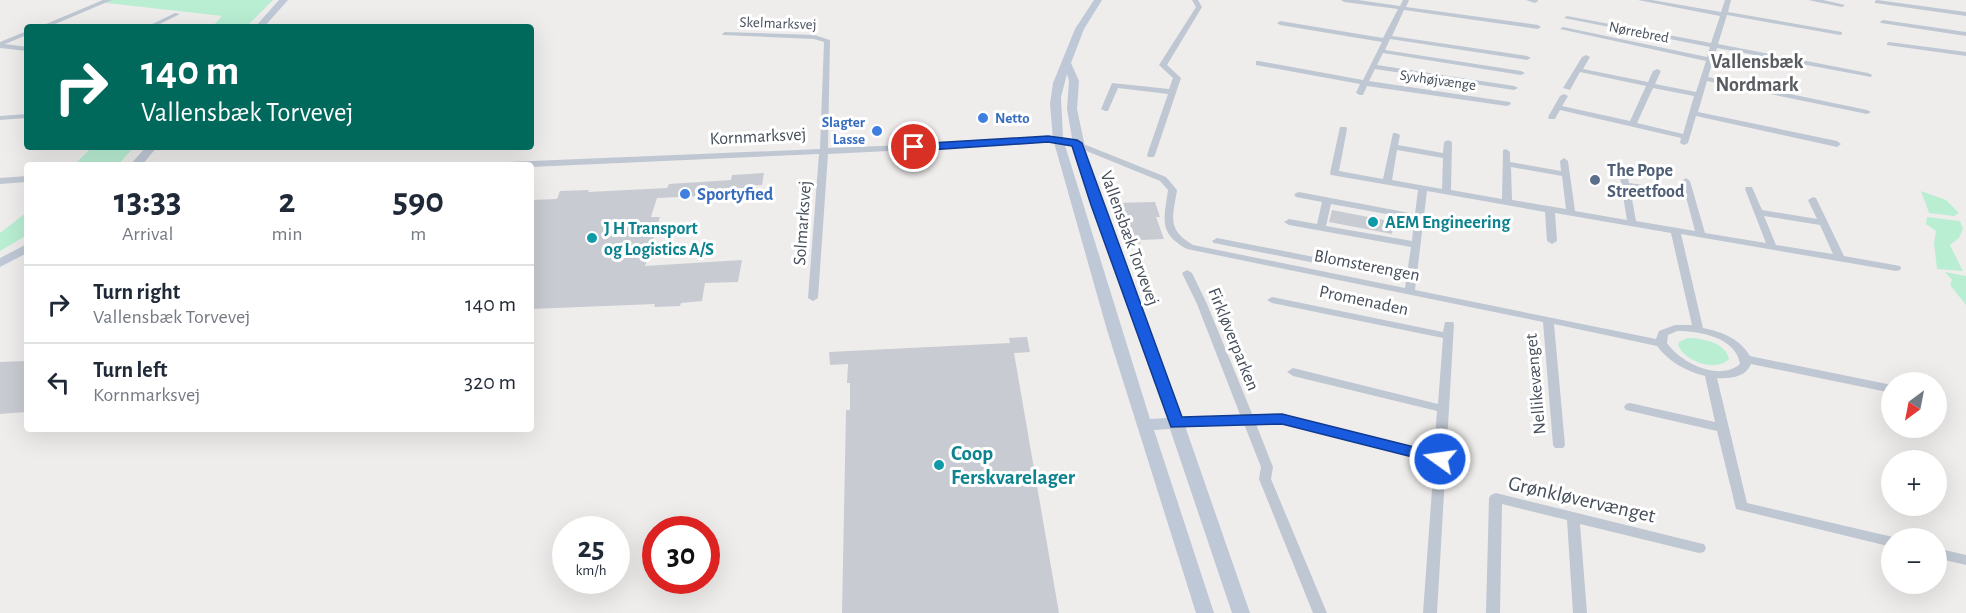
<!DOCTYPE html>
<html lang="en">
<head>
<meta charset="utf-8">
<style>
  :root { --surface:#fff; --page:#f6f6f7; --text:#1f2937; --muted:#747a83; --line:#e0e1e3 }
  body { margin:0; font-family:"Alegreya Sans",sans-serif; background:var(--page); color:var(--text); height:100vh; display:flex; flex-direction:column; font-size:22px; white-space:nowrap }
  * { box-sizing:border-box; margin:0 }
  p { font-size:20px; color:var(--muted) }
  .icon { flex:none; width:33px; height:33px; fill:none; stroke:currentColor; stroke-width:2; stroke-linecap:round; stroke-linejoin:round }
  .map { position:relative; flex:1; overflow:hidden }
  .details { position:absolute; left:24px; top:162px; width:510px; height:270px; display:flex; flex-direction:column; background:var(--surface); border-radius:6px; box-shadow:0 6px 24px #0002 }
  .details>* { flex:none }
  .hud { position:absolute; left:24px; top:24px; width:510px; height:126px; border-radius:6px; box-shadow:0 6px 24px #0002; background:#00695c; color:#fff; overflow:hidden }
  .needle { width:39px; rotate:212deg }
  .tools { position:absolute; left:1881px; top:372px; display:grid; gap:12px }
  .tools a { display:grid; place-items:center; width:66px; height:66px; border-radius:50%; background:var(--surface); box-shadow:0 6px 24px #0002; font-size:30px }
  .speed { position:absolute; left:552px; top:516px; display:flex; gap:12px; font-size:30px; font-weight:700; text-align:center }
  .speed>* { display:grid; place-content:center; width:78px; height:78px; border-radius:50%; background:var(--surface); box-shadow:0 6px 24px #0002; line-height:1 }
  .speed small { font-size:15px; font-weight:400 }
  .speed .limit { border:9px solid #d22; background:#fff; color:#111 }
  .pin { position:absolute; display:grid; place-items:center; width:51px; height:51px; color:#fff; margin:-26px; border:3px solid #fff; border-radius:50%; box-shadow:0 2px 6px #0007 }
  .me { position:absolute; width:66px; margin:-33px; rotate:284deg; stroke-linejoin:round; filter:drop-shadow(0 0 4px #0008) }
  .turn { display:flex; align-items:center; gap:21px; height:126px; padding:0 18px; font-size:27px }
  .turn .icon { width:78px; height:78px; stroke-width:2.5 }
  .turn b { display:block; font-size:42px; line-height:51px }
  .eta { display:flex; justify-content:space-evenly; align-items:center; height:102px; text-align:center }
  .eta b { font-size:36px; font-weight:700; line-height:42px }
  ul { padding:0; list-style:none }
  li { display:flex; align-items:center; gap:18px; height:78px; padding:0 18px; border-top:2px solid var(--line) }
  li div { flex:1 }
  li b { display:block; font-size:22px }
  li em { font-style:normal }
  .map>svg:first-child { display:block }
  .green { fill:#b9eed3 }
  .building { fill:#c9cbd2 }
  .lines { fill:none; stroke-linecap:round; stroke-linejoin:round }
  .street { fill:#bfc7d2; fill-rule:evenodd }
  .secondary { fill:#bfc8d6; fill-rule:evenodd }
  .route { fill:#185bde; stroke:#103b90; stroke-width:1.5 }
  .shop-dot { fill:#3f7fe0; stroke:#fff; stroke-width:2 }
  .service-dot { fill:#5c6f8a; stroke:#fff; stroke-width:2 }
  .culture-dot { fill:#0f9aa8; stroke:#fff; stroke-width:2 }
  .labels { text-anchor:middle; stroke-width:6; stroke-linejoin:round; paint-order:stroke }
  .far-street-label { font-size:15px; fill:#454e5a; stroke:#fff }
  .far-shop-label { font-size:15px; font-weight:bold; fill:#366cbe; stroke:#fff; text-anchor:start }
  .street-label { font-size:18px; fill:#454e5a; stroke:#fff }
  .service-label { font-size:18px; font-weight:bold; fill:#4e5e75; stroke:#fff; text-anchor:start }
  .shop-label { font-size:18px; font-weight:bold; fill:#366cbe; stroke:#fff; text-anchor:start }
  .culture-label { font-size:18px; font-weight:bold; fill:#0d838f; stroke:#fff; text-anchor:start }
  .far-district-label { font-size:20px; font-weight:bold; fill:#595c61; stroke:#fff }
  .near-culture-label { font-size:21px; font-weight:bold; fill:#0d838f; stroke:#fff; text-anchor:start }
  .near-street-label { font-size:21px; fill:#454e5a; stroke:#fff }
</style>
</head>
<body>
<div class="map">
<svg width="1966" height="613" viewBox="0 0 1966 613">
  <rect width="100%" height="100%" fill="#efedec"/>
  <!-- green -->
  <path class="green" d="M104,0H273L246,27H212L222,16L98,2Z
    M92,147H134L118,165H74Z
    M1921,191L1946,200L1959,213L1954,216L1929,213Z
    M27,212V235L0,251V233Z
    M1927,217L1960,221L1963,229L1959,238L1950,245L1963,271L1937,269L1934,243L1936,231L1926,224Z
    M1945,272L1966,276V305L1950,285L1952,280Z
    M1688,338C1703,338 1726,343 1729,359C1716,373 1684,361 1678,345L1679,342Z"/>
  <!-- building -->
  <path class="building" d="M764,173L762,185L746,186L744,194L657,198L651,217H660L645,266L742,260L738,282L705,283L702,301L681,303L680,306L654,307L655,304L531,309V200L557,199L560,191L589,190L588,192L667,188L669,184L731,180L732,175Z
    M1155,202L1160,217H1156L1164,239L1141,240L1140,244L1125,241L1113,203Z
    M1332,210L1394,222L1392,234L1329,222Z
    M1027,337L1030,352L1014,353L1059,613H842L846,410H850V383H847L848,364L830,365L829,352L1010,343L1009,338Z
    M27,361V412L0,414V362Z"/>
  <g class="lines">
    <!-- street -->
    <path class="street" d="M103,0H112L48,27H39Z
      M1192,0H1198L1202,7L1167,65L1181,78L1155,155L1154,157H1148L1147,155L1168,94L1118,88L1108,111H1105L1101,109L1112,83L1169,89L1173,78L1159,65L1196,7Z
      M1341,0H1358L1400,6L1403,0H1409L1406,7L1538,25L1541,27L1538,29L1404,10L1392,36L1527,56L1531,58L1527,60L1390,39L1385,50L1521,71L1525,73L1521,75L1383,53L1377,65L1514,86L1518,88L1514,90L1375,69L1369,81L1510,102L1511,104L1507,106L1367,86L1363,95H1360L1356,93L1360,84L1256,65V61H1259L1363,80L1382,42L1280,25L1277,23L1280,21L1383,38L1398,9L1344,2Z
      M1526,0H1538V1L1535,3Z
      M1638,0H1652L1721,12L1725,0H1731L1728,12L1842,32V34L1840,35L1727,15L1718,44L1868,73L1872,75L1871,77L1717,48L1708,77L1867,110L1871,112L1867,114L1707,81L1698,112L1837,141L1841,144L1837,147L1696,116L1688,143L1684,145L1680,143L1681,138L1560,110L1555,119H1549L1548,117L1560,96L1564,94L1568,96L1562,106L1630,121L1646,86L1580,72L1570,90L1563,88L1582,57L1586,55L1590,57L1583,69L1648,82L1653,71L1657,69L1661,71L1655,84L1696,92L1706,61L1560,29L1563,27L1707,57L1710,47L1564,18L1567,16L1711,43L1720,16ZM1653,88L1694,96L1683,134L1637,123Z
      M1808,0H1823L1845,5L1842,7Z
      M1877,0L1966,12V16L1875,3V1Z
      M175,13L180,14L154,27H146Z
      M1883,20L1966,32V36L1881,23L1880,22Z
      M27,31V35L5,44L27,47V51L0,48V42Z
      M725,32L814,35L830,40L828,148L1012,141L1048,137L1071,139L1166,177L1177,190C1173,217 1166,229 1193,245L1405,288L1411,247L1289,225L1284,222L1289,219L1317,224L1322,202L1296,197L1294,195L1296,193L1299,192L1415,214L1418,190L1331,175L1330,173L1340,127H1346L1347,129L1339,171L1383,179L1393,133H1396L1400,135L1398,145L1443,153L1444,142L1448,140L1452,142L1451,190L1502,199L1503,150L1506,149L1510,152V162L1561,171L1560,161L1564,158L1568,161L1575,211L1627,220L1619,171L1620,169H1626L1629,183L1684,191L1682,181L1686,178L1690,181L1705,233L1766,243L1745,189L1746,187H1752L1762,210L1817,219L1808,200L1813,197L1816,198L1844,256L1900,266L1901,268L1900,270L1896,271L1681,234L1703,328C1723,332 1740,339 1750,356L1892,385V393L1751,364C1746,377 1730,379 1717,378L1747,503L1897,538H1892V547L1736,509L1717,431L1630,411L1626,410L1624,407L1626,404L1630,403L1715,422L1705,376C1686,371 1669,362 1657,346L1554,324L1565,445L1563,448H1555L1553,445L1543,322L1187,249C1158,233 1164,219 1168,190L1160,181L1067,143L1048,141L1012,145L828,154L818,298L813,301L808,298L819,154L531,167V165H503L507,162L820,149L824,42L814,39L723,35L722,34ZM1397,150L1443,158L1442,189L1392,180ZM1511,167L1562,176L1566,209L1512,200ZM1630,188L1686,197L1695,231L1636,221ZM1427,191L1545,212L1547,241L1552,244L1557,241L1555,213L1671,233L1692,325H1675L1659,331L1656,339L1415,290ZM1331,204L1414,219L1412,241L1326,226ZM1764,216L1820,225L1833,254L1776,245ZM1677,331C1699,331 1736,337 1740,364C1719,382 1681,363 1667,343L1668,335Z
      M1889,42L1966,52V56L1887,45V43Z
      M27,114V118L0,120V116Z
      M27,176V182L0,184V178Z
      M1217,238L1391,272L1396,275L1391,278L1214,243L1212,241Z
      M1187,270L1192,273L1207,304L1253,416L1282,415L1434,453L1437,411L1293,376L1287,372L1293,368L1438,404L1443,338L1272,303L1267,300L1272,297L1443,332L1445,322H1453L1454,324L1437,613H1423L1434,462L1282,423L1256,424L1273,467L1271,479L1327,613H1313L1259,479L1261,467L1244,424L1172,426L1170,423L1172,420L1176,419L1241,417L1197,304L1182,273Z
      M1496,493L1699,543L1704,544L1706,548L1704,552L1699,553L1580,524L1587,613H1573L1567,520L1502,504L1500,613H1486L1489,498L1491,495Z
      M1936,548L1966,555V565L1936,558Z"/>
    <!-- secondary -->
    <path class="secondary" d="M279,0H288L264,27H255Z
      M1094,0H1102L1084,29L1071,63L1079,81L1077,109L1088,161L1184,423L1250,613H1232L1170,429L1154,430L1214,613H1196L1107,330L1053,139L1050,104L1053,83L1075,29ZM1067,74L1069,81L1067,109L1076,161L1167,418L1150,419L1063,139L1061,97Z
      M146,147H157L142,165H130Z
      M27,244V253L0,267V258Z"/>
  </g>
  <!-- route -->
  <path class="route" d="M1048,136L1077,140L1082,143L1182,417L1282,414L1446,455L1448,459L1446,463L1440,464L1282,424L1171,427L1091,205L1072,146L1048,142L914,151L909,147L914,144Z"/>
  <!-- markers -->
  <g class="shop-dot">
    <circle cx="983" cy="118" r="6"/>
    <circle cx="877" cy="131" r="6"/>
    <circle cx="685" cy="194" r="6"/>
  </g>
  <circle class="service-dot" cx="1595" cy="180" r="6"/>
  <g class="culture-dot">
    <circle cx="1373" cy="222" r="6"/>
    <circle cx="592" cy="238" r="6"/>
    <circle cx="939" cy="465" r="6"/>
  </g>
  <g class="labels">
    <!-- far-street labels -->
    <g class="far-street-label">
      <text transform="translate(778 23) rotate(2)" y="5">Skelmarksvej</text>
      <text transform="translate(1639 32) rotate(11)" y="5">Nørrebred</text>
      <text transform="translate(1438 80) rotate(8)" y="5">Syvhøjvænge</text>
    </g>
    <!-- far-shop labels -->
    <g class="far-shop-label">
      <text x="995" y="123">Netto</text>
      <text x="865" y="127" text-anchor="end">Slagter<tspan x="865" dy="17">Lasse</tspan></text>
    </g>
    <!-- street labels -->
    <g class="street-label">
      <text transform="translate(758 136) rotate(-3)" y="6">Kornmarksvej</text>
      <text transform="translate(802 223) rotate(-86)" y="6">Solmarksvej</text>
      <text transform="translate(1130 238) rotate(70)" y="6">Vallensbæk Torvevej</text>
      <text transform="translate(1367 265) rotate(11)" y="6">Blomsterengen</text>
      <text transform="translate(1364 300) rotate(12)" y="6">Promenaden</text>
      <text transform="translate(1234 339) rotate(68)" y="6">Firkløverparken</text>
      <text transform="translate(1535 384) rotate(-95)" y="6">Nellikevænget</text>
    </g>
    <!-- service labels -->
    <g class="service-label">
      <text x="1607" y="176">The Pope<tspan x="1607" dy="21">Streetfood</tspan></text>
    </g>
    <!-- shop labels -->
    <g class="shop-label">
      <text x="697" y="200">Sportyfied</text>
    </g>
    <!-- culture labels -->
    <g class="culture-label">
      <text x="1385" y="228">AEM Engineering</text>
      <text x="604" y="234">J H Transport<tspan x="604" dy="21">og Logistics A/S</tspan></text>
    </g>
    <!-- far-district labels -->
    <g class="far-district-label">
      <text x="1757" y="68">Vallensbæk<tspan x="1757" dy="23">Nordmark</tspan></text>
    </g>
    <!-- near-culture labels -->
    <g class="near-culture-label">
      <text x="951" y="460">Coop<tspan x="951" dy="24">Ferskvarelager</tspan></text>
    </g>
    <!-- near-street labels -->
    <g class="near-street-label">
      <text transform="translate(1582 499) rotate(13)" y="7">Grønkløvervænget</text>
    </g>
  </g>
</svg>
<div class="tools">
<a><svg class="needle" viewBox="-14 -14 28 28"><path d="M0-13l5 13h-10z" fill="#e53935"/><path d="M0 13l5-13h-10z" fill="#747a83"/></svg></a>
<a>+</a>
<a>−</a>
</div>
<div class="speed"><div>25<small>km/h</small></div><div class="limit">30</div></div>
<div class="pin" style="left:914px;top:147px;background:#d93025"><svg class="icon" aria-label="arrive" viewBox="0 0 24 24"><path d="M6 21V4h12l-3 4 3 4H6"/></svg></div>
<svg class="me" style="left:1440px;top:459px" viewBox="-20 -20 40 40"><circle r="17" fill="#185bde" stroke="#fff" stroke-width="3"/><path d="M0-11L8 9 0 5-8 9z" fill="#fff"/></svg>
<div class="hud">
<div class="turn"><svg class="icon" aria-label="right" viewBox="0 0 24 24"><path d="M7 20v-9h11M14 6l5 5-5 5"/></svg><div><b>140 m</b>Vallensbæk Torvevej</div></div>
</div>
<section class="details">
<div class="eta">
<div><b>13:33</b><p>Arrival</p></div>
<div><b>2</b><p>min</p></div>
<div><b>590</b><p>m</p></div>
</div>
<ul>
<li><svg class="icon" aria-label="right" viewBox="0 0 24 24"><path d="M7 20v-9h11M14 6l5 5-5 5"/></svg><div><b>Turn right</b><p>Vallensbæk Torvevej</p></div><em>140 m</em></li>
<li><svg class="icon" aria-label="left" viewBox="0 0 24 24"><path d="M17 20v-9H6M10 6l-5 5 5 5"/></svg><div><b>Turn left</b><p>Kornmarksvej</p></div><em>320 m</em></li>
</ul>
</section>
</div>
</body>
</html>
